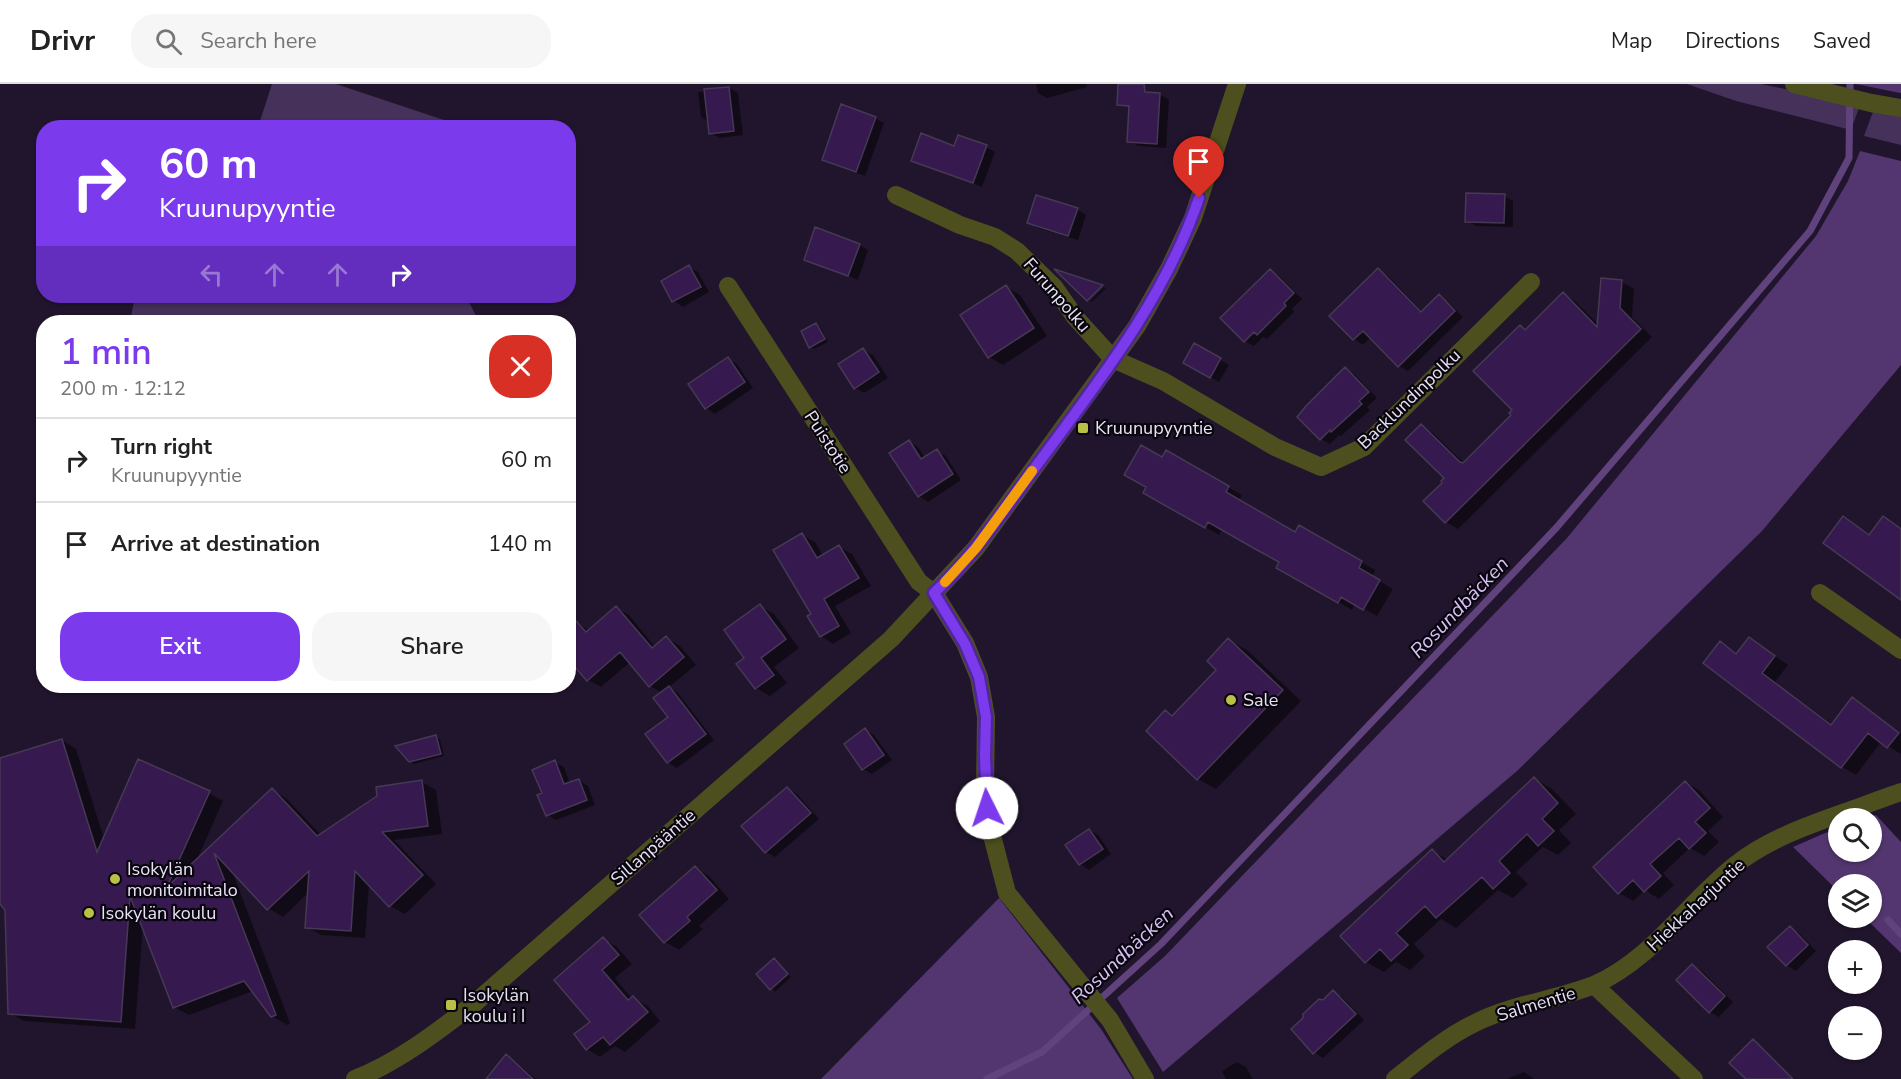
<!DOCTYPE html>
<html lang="en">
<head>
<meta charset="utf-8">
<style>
  :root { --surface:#fff; --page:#f6f6f6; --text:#222; --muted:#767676; --line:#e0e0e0; --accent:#7c3aed }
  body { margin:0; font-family:"Nunito Sans",sans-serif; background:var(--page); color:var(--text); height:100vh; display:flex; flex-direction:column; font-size:22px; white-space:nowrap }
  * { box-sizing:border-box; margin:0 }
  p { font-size:20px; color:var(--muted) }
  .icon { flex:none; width:33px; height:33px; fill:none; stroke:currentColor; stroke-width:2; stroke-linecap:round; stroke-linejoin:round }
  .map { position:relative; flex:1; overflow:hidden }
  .sheet { position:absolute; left:36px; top:231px; width:540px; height:378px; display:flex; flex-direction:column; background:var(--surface); border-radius:24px; box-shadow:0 2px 4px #0004 }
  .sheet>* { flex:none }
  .guide { position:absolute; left:36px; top:36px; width:540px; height:183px; border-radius:24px; box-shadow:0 2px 4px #0004; background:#7c3aed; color:#fff; overflow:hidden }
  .tools { position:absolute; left:1828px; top:724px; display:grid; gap:12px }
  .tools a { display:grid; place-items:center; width:54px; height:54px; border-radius:50%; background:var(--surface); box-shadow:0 2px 4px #0004; font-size:30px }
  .pin { position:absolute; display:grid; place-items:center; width:51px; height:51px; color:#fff; margin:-62px -26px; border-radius:50% 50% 50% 0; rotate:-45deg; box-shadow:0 0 6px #0007 }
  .pin .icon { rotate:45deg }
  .me { position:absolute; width:66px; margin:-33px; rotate:356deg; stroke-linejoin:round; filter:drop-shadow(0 0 4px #0008) }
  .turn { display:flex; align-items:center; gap:21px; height:126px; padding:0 24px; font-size:27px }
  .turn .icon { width:78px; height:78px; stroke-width:2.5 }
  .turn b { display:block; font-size:42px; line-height:51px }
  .lanes { display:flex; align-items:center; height:57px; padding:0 24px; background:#0003; justify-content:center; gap:30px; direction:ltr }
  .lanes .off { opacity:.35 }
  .round { display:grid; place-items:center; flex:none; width:63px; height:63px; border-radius:24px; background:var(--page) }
  .headline { display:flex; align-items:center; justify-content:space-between; height:102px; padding:0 24px }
  h1 { font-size:36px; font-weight:600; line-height:45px; color:var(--accent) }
  .button { display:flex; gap:12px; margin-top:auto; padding:12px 24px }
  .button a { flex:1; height:69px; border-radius:24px; background:var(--accent); color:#fff; font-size:24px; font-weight:600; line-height:69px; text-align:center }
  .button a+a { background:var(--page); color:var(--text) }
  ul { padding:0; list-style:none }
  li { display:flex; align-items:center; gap:18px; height:84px; padding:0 24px; border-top:2px solid var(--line) }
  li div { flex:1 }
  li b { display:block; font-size:22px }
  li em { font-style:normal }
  header { display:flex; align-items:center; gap:36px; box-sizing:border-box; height:84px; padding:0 30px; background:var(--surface); border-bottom:2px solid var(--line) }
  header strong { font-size:28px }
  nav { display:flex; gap:33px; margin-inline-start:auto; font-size:21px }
  .search { width:420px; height:54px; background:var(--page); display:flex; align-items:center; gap:15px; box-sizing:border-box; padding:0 21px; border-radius:24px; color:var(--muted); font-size:22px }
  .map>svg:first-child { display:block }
  .green { fill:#45315a }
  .forest { fill:#53366f }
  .shadow { fill:#0007 }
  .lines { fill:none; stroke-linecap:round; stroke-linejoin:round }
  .stream { stroke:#60437d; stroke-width:7 }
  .building { fill:#36194f; stroke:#463954; stroke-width:1.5 }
  .minor { stroke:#4d501e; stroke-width:18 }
  .route-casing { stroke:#51269a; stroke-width:15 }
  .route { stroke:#7c3aed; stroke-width:10 }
  .slow { stroke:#f59e0b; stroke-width:10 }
  .poi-dot { fill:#bac045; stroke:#08050e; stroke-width:2 }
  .labels { text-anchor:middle; stroke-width:4.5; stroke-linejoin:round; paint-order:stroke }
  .street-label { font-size:18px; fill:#e8e1f2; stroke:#08050e }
  .poi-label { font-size:18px; fill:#e8e1f2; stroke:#08050e; text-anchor:start }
  .water-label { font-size:20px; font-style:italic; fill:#d9c1f5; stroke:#08050e }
</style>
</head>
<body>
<header>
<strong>Drivr</strong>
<div class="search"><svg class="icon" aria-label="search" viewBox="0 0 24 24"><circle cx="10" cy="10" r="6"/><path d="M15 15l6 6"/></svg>Search here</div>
<nav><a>Map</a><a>Directions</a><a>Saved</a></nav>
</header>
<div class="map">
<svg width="1901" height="995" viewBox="0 0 1901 995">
  <rect width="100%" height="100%" fill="#21152d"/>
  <!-- green -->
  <path class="green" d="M272,0H336L456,40V43H258Z
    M1687,0H1761L1860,21L1851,46L1736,17Z
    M1874,25L1901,31V61L1864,52Z
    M135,212H466L479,238H130Z"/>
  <!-- forest -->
  <path class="forest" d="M1856,0H1901V9H1900Z
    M1860,67L1901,77V281L1762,447L1517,687L1163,988L1117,914L1165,872L1567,454L1816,152L1848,97Z
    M1876,731L1901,758V869L1865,834H1872V801H1839V808L1793,763L1839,743V768H1872V735H1865Z
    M999,814L1101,945L1133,995H821Z"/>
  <!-- shadow -->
  <path class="shadow" d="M1036,0H1086L1087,3L1047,14L1038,9Z
    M729,4L738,9L743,51L720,54L710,49L709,38L701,33L698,8Z
    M1159,10L1169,16L1166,64L1138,62L1129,57Z
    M875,34L884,39L865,92L833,81L824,76Z
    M955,63H986L995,68L982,103L922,81L913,76Z
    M1504,112L1513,117V143L1476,142L1467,137Z
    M1077,125L1086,131L1078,156L1038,144L1029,138Z
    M859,161L868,166L858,196L806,175Z
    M689,183L698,188L709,208L683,223L674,217L663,198Z
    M1378,186L1387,191L1423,228L1439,212L1448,218L1463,233L1408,287L1399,282L1371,253L1363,261L1354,255L1331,232Z
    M1270,187L1279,192L1302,215L1292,225L1294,228L1267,255L1263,253L1254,262L1245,257Z
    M1603,196L1622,198L1634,205L1632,233L1652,253L1458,445L1446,438V394L1421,342L1433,349L1464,379L1513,331L1526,247L1563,210L1575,217L1599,241Z
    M1006,203L1020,211L1047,252L1003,281L989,273Z
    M1104,203L1106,204L1092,218L1090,217Z
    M816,241L820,243L828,258L814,265L810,262Z
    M1194,261L1229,281L1219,298L1185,279Z
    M863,266L873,271L888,294L864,309L855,304Z
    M728,275L737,280L753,304L715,330L706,324Z
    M1345,285L1354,290L1377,314L1367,323L1370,326L1341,352L1339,351L1330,360L1321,355Z
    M909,358L918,363L925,374L937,367L946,372L961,396L928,418L919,412Z
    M1166,368L1242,411L1239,417L1296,450L1300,443L1375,486L1372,493L1393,505L1377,532L1355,520L1352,526L1278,483L1281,478L1222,445L1219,451L1145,408Z
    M802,451L815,458L823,472L839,463L852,470L871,502L835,522L851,549L833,560L821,552L813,531Z
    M760,522L774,530L799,564L774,583L787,599L770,612L756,604L746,574Z
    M616,524L629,531L655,563L666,554L679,561L696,581L669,603L678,609L714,656L677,684L668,678L647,651L670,634L662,609L650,602L630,578L601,603L588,596L573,535L589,547Z
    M1750,555L1788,581L1775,598L1833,641L1853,615L1901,649V670L1881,658L1856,691L1842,683L1706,579L1720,559L1738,570Z
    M1229,556L1247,566L1301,617L1216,705L1198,695L1166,628L1174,632L1218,586Z
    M865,646L874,651L892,676L872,690L863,685Z
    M436,653L440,655L444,672L414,680L410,677Z
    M62,656L76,665L104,755L209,709L223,717L196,778L273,706L287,715L321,751L422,698L436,706L442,750L394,756L436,800L405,830L390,822L369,800L365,854L321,851L306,843L309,808L283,833L268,824L231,784L290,939L287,941L272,932L253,907L189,931L174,923L143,841L135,945L24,937L10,929L7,825L0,818V675Z
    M554,678L564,683L570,700L579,696L588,702L595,721L556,736L547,731L544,710Z
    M1534,695L1552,705L1576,730L1559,746L1571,759L1558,771L1543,763L1516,788L1528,800L1513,814L1498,806L1456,844L1441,835L1414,860L1425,872L1410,886L1396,878L1384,888L1366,878L1432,767L1448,776Z
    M1685,698L1699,706L1723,733L1708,747L1719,758L1704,772L1690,764L1663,789L1674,801L1659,815L1645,806L1633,817L1619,809L1595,783Z
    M787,704L797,710L819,735L775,773L766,768Z
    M1090,746L1099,752L1111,770L1089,786L1080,780Z
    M695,784L709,792L729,815L699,842L703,845L679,866L665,858Z
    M1790,844L1799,849L1816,867L1796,887L1786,881Z
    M603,855L617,863L632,880L615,894L632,915L647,921L660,937L625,968L615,962L600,973L587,965L593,938Z
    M774,876L791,893L775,908L758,890Z
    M1693,882L1702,887L1733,918L1719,933L1710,928Z
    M1333,908L1342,913L1364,936L1323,974L1314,968L1323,917Z
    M1753,957L1761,962L1793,994L1748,995Z
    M507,972L516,978L536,995H488V991L492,986H496Z
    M1237,978L1246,983L1253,995H1226L1222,987Z
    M1524,988L1534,995H1507Z"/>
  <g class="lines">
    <!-- stream -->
    <path class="stream" d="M1888,836L1901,850
      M987,995L1042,968L1161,860L1557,443L1810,147L1849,74L1850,0"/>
  </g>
  <!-- building -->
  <path class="building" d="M1118,0H1144L1145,8L1160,9L1157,60L1127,58L1129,22L1117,21Z
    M729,3L734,47L709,50L704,5Z
    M841,20L876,33L856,88L822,76Z
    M921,49L954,62L958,51L987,61L973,99L911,77Z
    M1466,109L1505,110L1504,139L1465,138Z
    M1036,111L1078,124L1068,152L1027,139Z
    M815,143L860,160L848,192L804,176Z
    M689,181L701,203L672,218L661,197Z
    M1378,184L1421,228L1439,210L1455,227L1398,283L1363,247L1353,256L1329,232Z
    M1054,185L1103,201L1087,217Z
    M1270,185L1294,209L1284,219L1286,222L1257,251L1254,248L1244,258L1220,234Z
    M1601,194L1622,196L1620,224L1641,245L1445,439L1423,417L1442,399L1441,397L1444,394L1405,356L1421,340L1460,378L1463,379L1511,331L1509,329L1512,326L1473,287L1520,241L1525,246L1563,208L1597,243Z
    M1006,201L1034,244L988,274L960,231Z
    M816,239L825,255L809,264L801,247Z
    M1194,259L1221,274L1210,294L1183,279Z
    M863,264L879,288L854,305L838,280Z
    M728,273L745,298L705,325L688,300Z
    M1345,283L1369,308L1359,317L1362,320L1331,348L1330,346L1320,356L1297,333L1306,322Z
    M909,356L921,375L937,365L953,390L918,413L889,369Z
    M1141,361L1162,373L1166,366L1229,402L1226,408L1295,448L1299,441L1362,477L1359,484L1380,496L1363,526L1341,513L1338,519L1276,484L1279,478L1257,466L1208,438L1205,444L1143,409L1146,403L1124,391Z
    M1843,432L1869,451L1883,432L1901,445V516L1823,459Z
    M802,449L817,474L839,461L859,494L824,515L839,542L820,553L807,532L811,530L773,466Z
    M760,520L786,555L761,574L774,591L755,605L736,580L744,574L724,546Z
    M616,522L652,564L666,552L684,573L649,603L620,568L587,597L568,575V528L586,548Z
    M1749,553L1775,572L1762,589L1831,641L1852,613L1899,649L1887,664L1868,649L1841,684L1703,579L1720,557L1736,570Z
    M1228,554L1283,606L1197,696L1146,647L1165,626L1172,632L1216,586L1207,577Z
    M669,602L706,650L667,679L645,650L668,633L653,614Z
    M865,644L884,671L862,686L844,660Z
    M436,651L441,670L409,678L395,662Z
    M62,655L97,768L138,675L210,707L167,803L272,704L317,752L377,712L376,703L422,696L428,742L382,748L423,791L389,823L355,787L351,847L305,844L309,787L267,826L214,769L276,931L271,933L244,897L173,924L130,812L121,938L8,930L5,826L0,820V674Z
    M555,676L564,700L579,695L587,716L546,732L537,711L542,709L532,686Z
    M1534,693L1558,719L1542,735L1554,747L1538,762L1527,750L1499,777L1510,789L1493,805L1482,793L1436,834L1425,822L1396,849L1408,861L1391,877L1380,865L1365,879L1340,852L1432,765L1444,778Z
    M1685,697L1710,724L1695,738L1706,749L1689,765L1679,754L1650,780L1661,792L1644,808L1633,796L1618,810L1593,783Z
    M787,703L811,729L765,769L741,742Z
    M1089,745L1103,765L1079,781L1065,761Z
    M695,782L717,806L687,833L690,837L664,859L639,831Z
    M1790,842L1808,861L1786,882L1767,863Z
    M603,853L619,871L602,886L628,916L633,912L648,928L610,961L603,953L586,966L574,950L590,938L554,896Z
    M774,874L788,890L770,906L756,890Z
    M1692,880L1725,912L1709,929L1676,896Z
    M1333,906L1356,930L1313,970L1291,945L1303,934V930L1319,915L1323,916Z
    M1753,955L1793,995H1746L1729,979Z
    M506,970L533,995H486Z"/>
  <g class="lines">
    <!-- minor -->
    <path class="minor" d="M1794,0L1871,19L1901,24
      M896,111L960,141L995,153L1017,167L1054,203L1075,233L1113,275L1163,297L1275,363L1321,383L1364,363L1531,198
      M728,202L919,498L934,509L965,559L979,593L986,633L985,703L989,740L1007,809L1110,936L1145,995
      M1820,509L1901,566
      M1594,901C1652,875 1686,821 1734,782C1769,754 1812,740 1854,725C1869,720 1885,713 1901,708
      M355,995C399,978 438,947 476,918L891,555L976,464L1137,242L1169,185L1193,134L1237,0
      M1395,995C1420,975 1446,953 1475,939C1513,920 1555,916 1594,901L1694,995"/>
  </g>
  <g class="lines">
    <defs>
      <path id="route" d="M987,724L985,672L986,633L979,593L965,560L934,509C973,473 1002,428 1034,385C1096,301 1165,215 1199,114"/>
    </defs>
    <!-- route casing -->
    <use href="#route" class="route-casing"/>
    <!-- route -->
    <use href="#route" class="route"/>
    <!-- slow -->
    <path class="slow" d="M945,498L976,464L1032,387"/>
  </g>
  <!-- markers -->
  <g class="poi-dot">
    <rect x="1077" y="338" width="12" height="12" rx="3"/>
    <circle cx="1231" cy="616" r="6"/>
    <circle cx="115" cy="795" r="6"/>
    <circle cx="89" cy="829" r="6"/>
    <rect x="445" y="915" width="12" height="12" rx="3"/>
  </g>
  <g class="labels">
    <!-- street labels -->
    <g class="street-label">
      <text transform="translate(1057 211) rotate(49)" y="6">Furunpolku</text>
      <text transform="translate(1409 315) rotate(-44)" y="6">Backlundinpolku</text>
      <text transform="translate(828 358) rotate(57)" y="6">Puistotie</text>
      <text transform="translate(653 763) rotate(-41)" y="6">Sillanpääntie</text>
      <text transform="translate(1696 821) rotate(-43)" y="6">Hiekkaharjuntie</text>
      <text transform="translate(1536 920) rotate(-17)" y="6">Salmentie</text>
    </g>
    <!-- poi labels -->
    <g class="poi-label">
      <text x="1095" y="350">Kruunupyyntie</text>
      <text x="1243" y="622">Sale</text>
      <text x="127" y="791">Isokylän<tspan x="127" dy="21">monitoimitalo</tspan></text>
      <text x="101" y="835">Isokylän koulu</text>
      <text x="463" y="917">Isokylän<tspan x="463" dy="21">koulu i I</tspan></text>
    </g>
    <!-- water labels -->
    <g class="water-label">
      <text transform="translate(1459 523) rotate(-46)" y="7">Rosundbäcken</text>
      <text transform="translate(1122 871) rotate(-43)" y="7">Rosundbäcken</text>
    </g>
  </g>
</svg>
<div class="tools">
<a><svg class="icon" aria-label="search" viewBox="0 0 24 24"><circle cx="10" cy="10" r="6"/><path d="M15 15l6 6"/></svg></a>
<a><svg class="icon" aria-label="layers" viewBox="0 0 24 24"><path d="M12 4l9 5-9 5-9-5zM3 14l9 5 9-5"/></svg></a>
<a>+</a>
<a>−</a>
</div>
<div class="pin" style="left:1199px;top:114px;background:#d93025"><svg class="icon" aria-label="arrive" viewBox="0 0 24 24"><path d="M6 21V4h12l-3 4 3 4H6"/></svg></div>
<svg class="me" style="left:987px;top:724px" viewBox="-20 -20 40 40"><circle r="19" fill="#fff"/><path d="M0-13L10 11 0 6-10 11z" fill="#7c3aed"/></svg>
<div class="guide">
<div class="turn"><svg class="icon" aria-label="right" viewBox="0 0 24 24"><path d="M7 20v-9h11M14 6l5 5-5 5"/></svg><div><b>60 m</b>Kruunupyyntie</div></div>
<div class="lanes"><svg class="icon off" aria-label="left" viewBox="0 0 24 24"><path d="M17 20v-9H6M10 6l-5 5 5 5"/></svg><svg class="icon off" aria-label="ahead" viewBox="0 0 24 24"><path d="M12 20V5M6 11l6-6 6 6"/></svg><svg class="icon off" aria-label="ahead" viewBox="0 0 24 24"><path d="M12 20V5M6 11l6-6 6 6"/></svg><svg class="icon" aria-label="right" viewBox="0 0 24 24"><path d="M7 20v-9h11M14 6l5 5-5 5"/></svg></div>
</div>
<section class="sheet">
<div class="headline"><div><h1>1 min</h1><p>200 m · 12:12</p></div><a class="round" style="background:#d93025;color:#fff"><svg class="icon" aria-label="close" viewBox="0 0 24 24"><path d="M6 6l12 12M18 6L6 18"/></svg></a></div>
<ul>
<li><svg class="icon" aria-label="right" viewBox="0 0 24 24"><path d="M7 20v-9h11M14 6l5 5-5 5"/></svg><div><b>Turn right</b><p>Kruunupyyntie</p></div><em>60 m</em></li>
<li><svg class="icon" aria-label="arrive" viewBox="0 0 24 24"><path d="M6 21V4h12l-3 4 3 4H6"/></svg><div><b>Arrive at destination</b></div><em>140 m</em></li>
</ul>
<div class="button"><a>Exit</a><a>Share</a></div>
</section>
</div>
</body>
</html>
